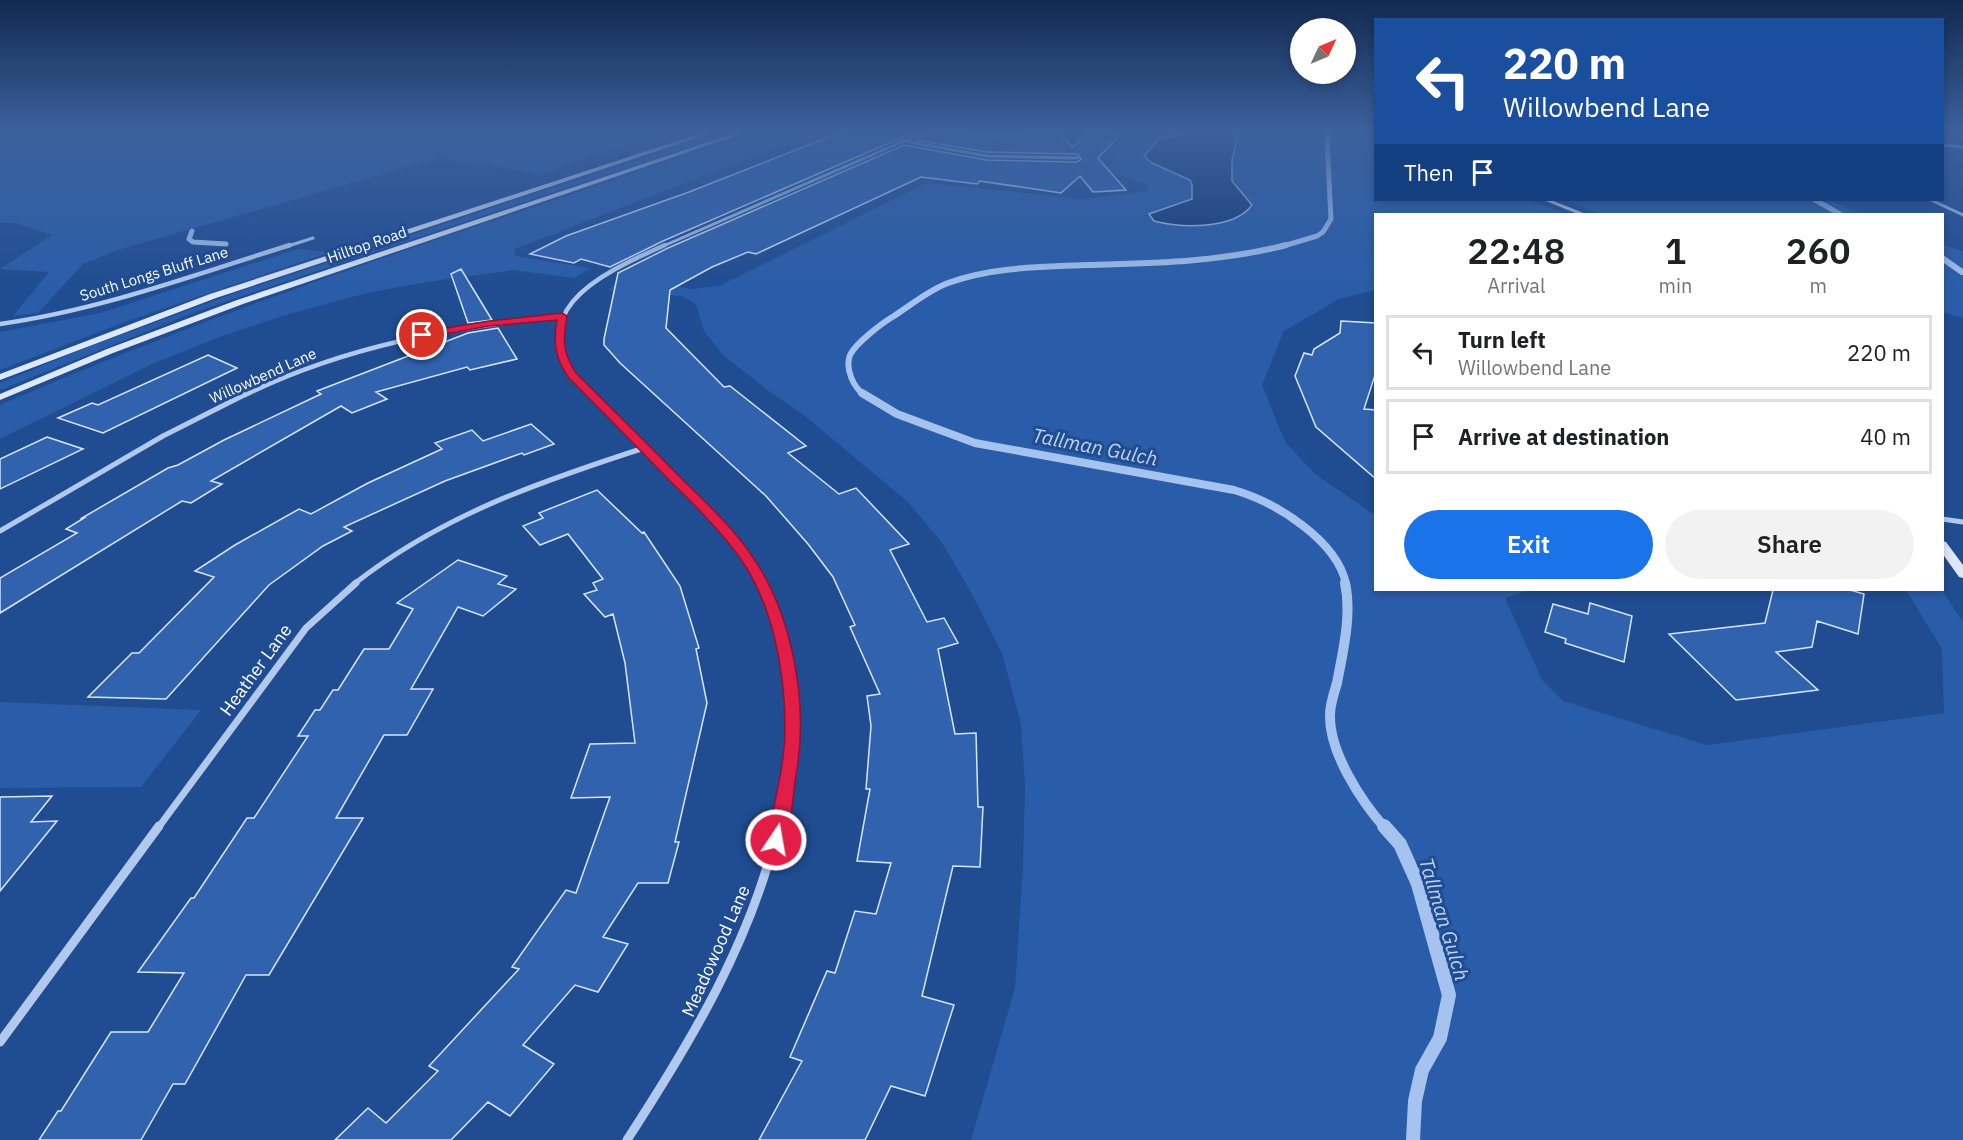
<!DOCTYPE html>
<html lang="en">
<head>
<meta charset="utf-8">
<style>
  :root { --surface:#fff; --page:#f2f2f2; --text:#202124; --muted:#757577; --line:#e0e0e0; --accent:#1a73e8 }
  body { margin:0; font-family:"IBM Plex Sans",sans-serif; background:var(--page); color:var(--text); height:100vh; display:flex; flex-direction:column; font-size:22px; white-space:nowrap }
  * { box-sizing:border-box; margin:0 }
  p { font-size:20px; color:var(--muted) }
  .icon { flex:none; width:33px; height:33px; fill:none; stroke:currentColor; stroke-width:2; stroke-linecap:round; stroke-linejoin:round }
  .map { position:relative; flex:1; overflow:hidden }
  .drawer { position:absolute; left:1374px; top:213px; width:570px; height:378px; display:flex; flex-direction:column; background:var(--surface); border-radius:0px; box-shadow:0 3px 9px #0003 }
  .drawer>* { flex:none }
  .hud { position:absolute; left:1374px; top:18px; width:570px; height:183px; border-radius:0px; box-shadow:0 3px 9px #0003; background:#1a4fa0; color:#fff; overflow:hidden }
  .needle { width:39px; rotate:46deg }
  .tools { position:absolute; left:1290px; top:18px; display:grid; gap:12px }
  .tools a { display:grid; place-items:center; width:66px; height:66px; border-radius:50%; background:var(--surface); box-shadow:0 3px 9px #0003; font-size:30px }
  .pin { position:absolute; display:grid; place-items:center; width:51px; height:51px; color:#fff; margin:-26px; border:3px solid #fff; border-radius:50%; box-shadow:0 2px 6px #0007 }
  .me { position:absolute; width:66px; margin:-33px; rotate:12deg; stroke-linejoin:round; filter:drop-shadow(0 0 4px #0008) }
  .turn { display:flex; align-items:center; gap:21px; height:126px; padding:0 30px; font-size:27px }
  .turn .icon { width:78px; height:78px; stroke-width:2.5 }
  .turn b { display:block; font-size:42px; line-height:51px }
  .then { display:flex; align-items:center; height:57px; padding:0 30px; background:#0003; gap:12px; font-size:22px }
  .eta { display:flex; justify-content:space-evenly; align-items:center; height:102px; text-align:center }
  .eta b { font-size:36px; font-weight:600; line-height:42px }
  .cta { display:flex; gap:12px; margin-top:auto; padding:12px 30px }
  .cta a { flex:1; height:69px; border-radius:36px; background:var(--accent); color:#fff; font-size:24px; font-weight:600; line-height:69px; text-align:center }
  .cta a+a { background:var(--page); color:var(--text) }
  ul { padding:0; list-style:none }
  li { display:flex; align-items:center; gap:18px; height:75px; margin:0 12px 9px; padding:0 18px; border:3px solid var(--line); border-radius:0px }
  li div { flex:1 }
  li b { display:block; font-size:22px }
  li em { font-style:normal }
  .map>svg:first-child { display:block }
  .green { fill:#2a5da9 }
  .water { fill:#163870; stroke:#a5c3ee; stroke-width:1.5 }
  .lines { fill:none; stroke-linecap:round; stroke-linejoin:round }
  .stream-far4 { stroke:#a5c3ee; stroke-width:5 }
  .stream-far3 { stroke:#a5c3ee; stroke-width:6 }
  .stream-far2 { stroke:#a5c3ee; stroke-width:8 }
  .stream-far1 { stroke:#a5c3ee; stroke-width:10 }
  .stream { stroke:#a5c3ee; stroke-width:14 }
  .building { fill:#3062ae; stroke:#d7e5f9; stroke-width:1.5 }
  .street-far4 { stroke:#b1c9ed; stroke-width:3 }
  .street-far3 { stroke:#b1c9ed; stroke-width:4.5 }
  .street-far2 { stroke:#b1c9ed; stroke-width:5 }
  .street-far1 { stroke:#b1c9ed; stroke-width:7 }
  .street { stroke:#b1c9ed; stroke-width:9 }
  .secondary { fill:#dde8fa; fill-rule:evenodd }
  .route { fill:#e11d48; stroke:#92132f; stroke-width:1.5 }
  .labels { text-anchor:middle; stroke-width:6; stroke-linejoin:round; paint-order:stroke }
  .far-street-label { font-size:15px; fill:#fff; stroke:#204c91 }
  .street-label { font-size:18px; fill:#fff; stroke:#204c91 }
  .water-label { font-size:20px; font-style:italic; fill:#bdd3f4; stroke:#204c91 }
</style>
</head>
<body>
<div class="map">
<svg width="1963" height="1140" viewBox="0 0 1963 1140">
  <rect width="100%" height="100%" fill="#204c91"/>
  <!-- green -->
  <path class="green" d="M0,131H660L551,171L538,174L440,158L121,249L83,264L38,313L13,316L49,272L0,269L52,235L15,223H0Z
    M724,131H736L198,311L0,390V383L91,346L238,292Z
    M759,131H819L515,249V256L590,268L575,278L513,270L427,282L367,293L289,314L228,334L154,363L0,439V405C247,297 505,218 759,131Z
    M1148,131H1375L1376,200H1529L1567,214H1376L1375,290L1339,299L1284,331L1262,385L1285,442L1315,474L1375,515L1376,590H1530L1505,598L1542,680L1563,701L1707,745L1944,713L1942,649L1906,590H1942L1963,622V1140H971L1015,988L1023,868L1025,786L1021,724L1002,653L972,594L943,544L908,502L805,416L770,392L724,356L704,331L696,304L682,296L608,290L628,275L691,289L719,286L927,183L1083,199L1147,191L1148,185L1099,168L1110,165L1114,159L1113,155L1101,149L1148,134Z
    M1564,200H1830L1859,214H1601Z
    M1943,245L1963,251V318L1943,312Z
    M298,249L330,252L122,323L0,370V332L100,313Z
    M0,702L201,710L141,787L0,788Z"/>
  <!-- water -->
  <path class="water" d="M1198,131H1229L1238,135L1232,160V181L1252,205C1234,230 1181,228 1154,221L1149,214L1192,199V185L1190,180L1152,163L1144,156L1159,139Z"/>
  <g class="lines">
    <!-- stream-far4 -->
    <path class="stream-far4" d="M1815,200L1840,214
      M192,231L189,239L193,242L226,244
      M1280,247L1317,236L1323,232L1331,219L1327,139L1330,131"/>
    <!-- stream-far3 -->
    <path class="stream-far3" d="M1942,258L1962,272
      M865,395C853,388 845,368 850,355C856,343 882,323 894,316C911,305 929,290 948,283C993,267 1040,267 1087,265C1154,263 1221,262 1286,245"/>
    <!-- stream-far2 -->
    <path class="stream-far2" d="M862,393L897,414L975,443L1234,490C1275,502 1337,540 1346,584"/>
    <!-- stream-far1 -->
    <path class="stream-far1" d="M1345,583C1352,615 1343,651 1337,683C1334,693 1330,704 1330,715C1329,752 1361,801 1385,828"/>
    <!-- stream -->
    <path class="stream" d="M1384,826L1400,844L1418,884L1449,995L1440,1038L1422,1070L1415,1101L1413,1140"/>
  </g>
  <!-- building -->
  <path class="building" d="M844,131H917L663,241L610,267L581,259L574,263L530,254L566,236L689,192Z
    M931,131L998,136L1058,131L1073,147L1089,132L1120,135L1098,158L1126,190L1093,192L1080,176L1061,193L980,181L977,184L921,177L756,254L748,252L712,267L670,290L666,328L724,387L730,386L806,446L788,453L839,494L856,488L909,544L890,550L927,622L944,618L958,643L938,649L955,734L976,733L978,807H983L980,867L953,866L922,996L954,1005L925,1096L891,1086L865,1140H759L802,1061L790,1057L827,971L835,973L855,911L876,914L891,863L857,861L870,789H866L871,726L867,696L880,694L850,627L855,625L833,577L808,544L766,496L620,363L604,345V339L618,273L668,248L904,145L987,160L1077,162L1081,159L1077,154L987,152L917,140Z
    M461,269L492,320L468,323L451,274Z
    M1341,321L1376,323V372L1364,409L1376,410V479L1316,427L1295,376L1304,353L1312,355L1314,349L1340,333Z
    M498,328L517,359L470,370L467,367L376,392L387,399L352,413L341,406L211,481L222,484L191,503L182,501L0,613V578L77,533L66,529L84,518H82L168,468L178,465L224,440L321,394L317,391L468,333Z
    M208,355L237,368L103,433L58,418L92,403L98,405Z
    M531,424L554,444L524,455L522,453L445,481L344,527L352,531L323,546L269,585L166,699L88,697L132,653H139L214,577L195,571L235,545L299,509L311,514L368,483L442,449L435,443L472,430L483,441Z
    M47,437L83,449L0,489V459Z
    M597,490L642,533L644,532L680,586L699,648L696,649L707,703L675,842H679L668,883H638L603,937L628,944L598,992L575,985L523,1045L554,1064L510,1116L488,1102L451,1140H335L368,1108L386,1123L438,1071L429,1066L519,969L512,967L566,890L576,893L610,797L571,798L590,744L635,743L625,663L613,614L605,617L584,594L597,590L593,583L603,579L568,534L540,545L523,526L543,518L539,513Z
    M458,560L507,576L498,584L516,589L483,616L458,607L411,689H433L407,735H384L336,818H363L269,975H246L185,1084H173L141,1140H39L58,1111H61L111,1032H148L184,973L138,972L191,898H194L247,818H254L308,736H298L315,710H320L333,690H338L364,649H389L413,609L397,603Z
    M1773,590H1850L1864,594L1858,634L1817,621L1812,647L1776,652L1818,690L1736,700L1669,634L1765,623Z
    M1590,603L1632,616L1624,662L1565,643L1566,639L1545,632L1553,604L1588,614Z
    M52,796L31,822L57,821L0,891V797Z"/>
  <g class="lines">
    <!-- street-far4 -->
    <path class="street-far4" d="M904,141L987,156L1077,158
      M1942,145L1963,147
      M1931,200L1963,215
      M285,247L313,238
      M661,247L927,131"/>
    <!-- street-far3 -->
    <path class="street-far3" d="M0,324C100,310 194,275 290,245
      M245,395C345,346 452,327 562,316
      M590,395C514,315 595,276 665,245"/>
    <!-- street-far2 -->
    <path class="street-far2" d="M589,393L727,532L747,558L760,584
      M1942,519L1963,522
      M0,531L163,436L248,393
      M354,584C442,515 539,482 644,448"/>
    <!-- street-far1 -->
    <path class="street-far1" d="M759,583L780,628L793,703L789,780L778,828
      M158,828L306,628L356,583"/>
    <!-- street -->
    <path class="street" d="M0,1042L159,826
      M627,1140C690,1043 752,941 778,826"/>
    <!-- secondary -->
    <path class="secondary" d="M708,131H717L216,298L0,380V374L210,294Z
      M741,131H750L243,304L113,353L0,400V394L107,349L237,300Z
      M1543,200H1551L1586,214H1578Z
      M1942,541L1946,542L1963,565V578L1959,577L1942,553Z"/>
  </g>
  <!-- sky -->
  <linearGradient id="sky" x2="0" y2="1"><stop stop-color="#122a50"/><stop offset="0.45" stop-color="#3c619d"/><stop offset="1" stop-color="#3c619d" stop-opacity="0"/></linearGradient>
  <rect width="1963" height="291" fill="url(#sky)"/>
  <!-- route -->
  <path class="route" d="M562,313L567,316C563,341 562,351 576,373C610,407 645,441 679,476C704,501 732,526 752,556C792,613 808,701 797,769C793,791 792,826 783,845L776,847L770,845L767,840C774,803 785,765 785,728C785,671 773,605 740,558C720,530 695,505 670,481C636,446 602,411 568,377C555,357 553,343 557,320L489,326L422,338L417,335L422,332L489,321Z"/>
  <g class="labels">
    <!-- far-street labels -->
    <g class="far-street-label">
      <text transform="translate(367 245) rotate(-19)" y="5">Hilltop Road</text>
      <text transform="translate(154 274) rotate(-17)" y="5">South Longs Bluff Lane</text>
      <text transform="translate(263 376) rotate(-24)" y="5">Willowbend Lane</text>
    </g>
    <!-- street labels -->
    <g class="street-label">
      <text transform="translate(256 670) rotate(-54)" y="6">Heather Lane</text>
      <text transform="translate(716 951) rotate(-66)" y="6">Meadowood Lane</text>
    </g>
    <!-- water labels -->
    <g class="water-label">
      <text transform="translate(1095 447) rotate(11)" y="7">Tallman Gulch</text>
      <text transform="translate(1444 919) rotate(73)" y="7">Tallman Gulch</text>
    </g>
  </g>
</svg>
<div class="tools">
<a><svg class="needle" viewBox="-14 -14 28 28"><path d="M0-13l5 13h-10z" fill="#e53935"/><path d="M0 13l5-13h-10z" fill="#757577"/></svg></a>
</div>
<div class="pin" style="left:422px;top:335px;background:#d93025"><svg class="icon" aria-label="arrive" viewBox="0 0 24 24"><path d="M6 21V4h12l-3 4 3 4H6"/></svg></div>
<svg class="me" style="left:776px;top:840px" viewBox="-20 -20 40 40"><circle r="17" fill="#e11d48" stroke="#fff" stroke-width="3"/><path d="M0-11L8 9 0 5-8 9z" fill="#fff"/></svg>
<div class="hud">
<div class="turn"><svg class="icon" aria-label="left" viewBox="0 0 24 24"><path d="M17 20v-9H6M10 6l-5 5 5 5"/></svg><div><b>220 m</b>Willowbend Lane</div></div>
<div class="then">Then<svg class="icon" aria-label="arrive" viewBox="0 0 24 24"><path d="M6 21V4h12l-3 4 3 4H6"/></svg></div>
</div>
<section class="drawer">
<div class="eta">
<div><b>22:48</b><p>Arrival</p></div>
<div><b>1</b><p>min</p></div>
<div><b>260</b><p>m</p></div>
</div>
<ul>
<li><svg class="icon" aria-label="left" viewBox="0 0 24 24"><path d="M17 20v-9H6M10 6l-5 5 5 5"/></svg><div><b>Turn left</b><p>Willowbend Lane</p></div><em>220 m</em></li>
<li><svg class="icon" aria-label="arrive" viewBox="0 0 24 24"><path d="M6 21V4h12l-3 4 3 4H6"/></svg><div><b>Arrive at destination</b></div><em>40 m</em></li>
</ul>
<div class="cta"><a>Exit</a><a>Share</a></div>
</section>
</div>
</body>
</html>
